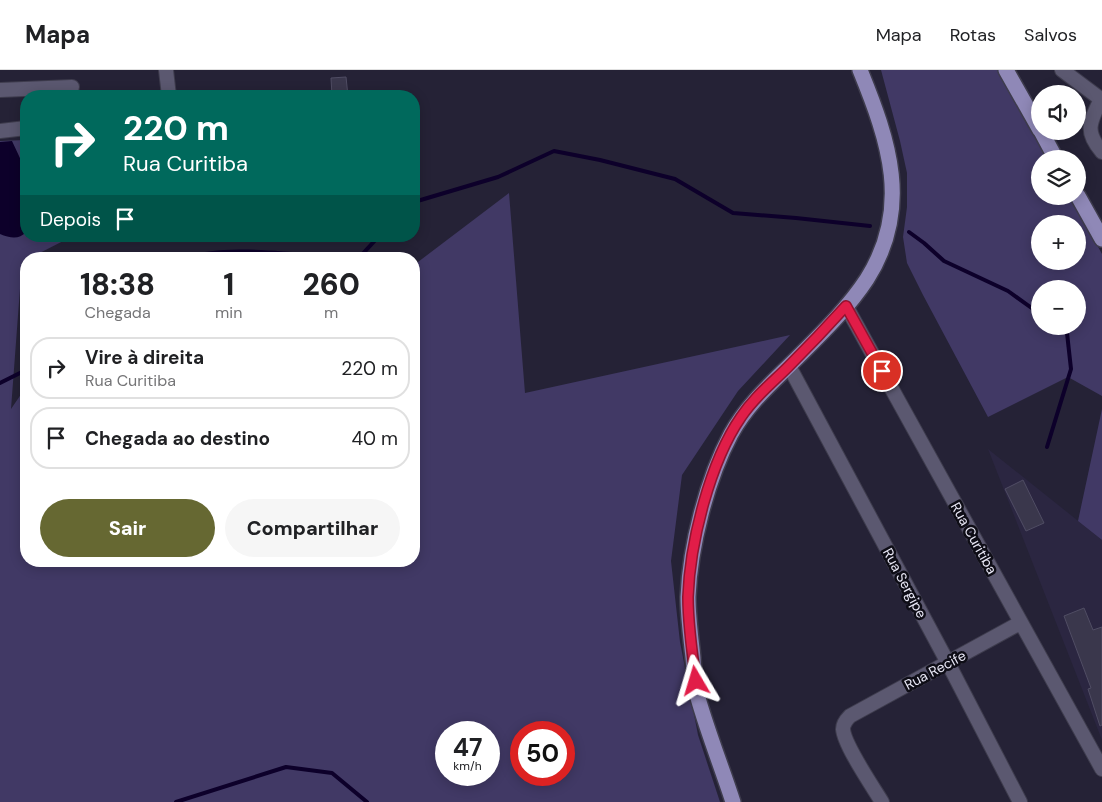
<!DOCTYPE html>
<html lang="pt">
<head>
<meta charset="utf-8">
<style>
  :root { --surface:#fff; --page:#f6f6f6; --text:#202124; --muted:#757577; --line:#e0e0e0; --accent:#666832 }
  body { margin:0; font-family:"DM Sans",sans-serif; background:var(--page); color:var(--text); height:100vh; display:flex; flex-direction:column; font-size:19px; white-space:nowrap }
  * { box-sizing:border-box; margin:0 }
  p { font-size:16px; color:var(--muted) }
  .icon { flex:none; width:28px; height:28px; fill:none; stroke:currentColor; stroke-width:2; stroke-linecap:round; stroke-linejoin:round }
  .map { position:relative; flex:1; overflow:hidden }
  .panel { position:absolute; left:20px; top:182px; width:400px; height:315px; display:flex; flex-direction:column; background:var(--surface); border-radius:20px; box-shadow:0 2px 12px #0003 }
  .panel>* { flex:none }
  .guide { position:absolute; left:20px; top:20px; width:400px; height:152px; border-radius:20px; box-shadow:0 2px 12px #0003; background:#00695c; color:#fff; overflow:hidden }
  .controls { position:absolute; left:1031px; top:15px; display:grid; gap:10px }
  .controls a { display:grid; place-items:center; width:55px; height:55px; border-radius:50%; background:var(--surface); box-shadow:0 2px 12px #0003; font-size:25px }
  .speed { position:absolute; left:435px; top:651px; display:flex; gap:10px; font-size:25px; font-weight:700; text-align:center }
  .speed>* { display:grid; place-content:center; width:65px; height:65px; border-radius:50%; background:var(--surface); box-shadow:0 2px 12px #0003; line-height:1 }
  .speed small { font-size:12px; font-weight:400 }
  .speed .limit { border:8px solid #d22; background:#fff; color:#111 }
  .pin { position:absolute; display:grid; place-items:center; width:42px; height:42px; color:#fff; margin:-21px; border:2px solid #fff; border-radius:50%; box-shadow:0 1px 5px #0007 }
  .me { position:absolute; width:55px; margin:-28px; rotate:353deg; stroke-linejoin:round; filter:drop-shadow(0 0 4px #0008) }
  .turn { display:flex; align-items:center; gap:18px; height:105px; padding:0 20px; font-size:22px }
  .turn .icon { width:65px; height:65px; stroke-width:2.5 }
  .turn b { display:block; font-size:35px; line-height:42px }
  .then { display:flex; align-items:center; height:48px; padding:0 20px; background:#0003; gap:10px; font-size:19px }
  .eta { display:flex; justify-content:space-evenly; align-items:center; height:85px; text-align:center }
  .eta b { font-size:30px; font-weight:800; line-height:35px }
  .primary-button { display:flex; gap:10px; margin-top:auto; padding:10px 20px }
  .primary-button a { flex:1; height:58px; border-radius:30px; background:var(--accent); color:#fff; font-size:20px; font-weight:800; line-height:58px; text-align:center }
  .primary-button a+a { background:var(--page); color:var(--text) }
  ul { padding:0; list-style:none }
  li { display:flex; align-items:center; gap:15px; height:62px; margin:0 10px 8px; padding:0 10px; border:2px solid var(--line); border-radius:20px }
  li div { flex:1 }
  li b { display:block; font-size:19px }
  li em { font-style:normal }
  header { display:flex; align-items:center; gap:30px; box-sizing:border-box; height:70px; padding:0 25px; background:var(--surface); border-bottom:1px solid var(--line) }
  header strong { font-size:24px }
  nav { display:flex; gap:28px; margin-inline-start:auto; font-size:18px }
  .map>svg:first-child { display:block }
  .built { fill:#2b2641 }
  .green { fill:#413965; fill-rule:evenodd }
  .water { fill:#0d002a }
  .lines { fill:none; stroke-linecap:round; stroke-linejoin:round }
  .stream { stroke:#0d002a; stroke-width:4 }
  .building { fill:#3a374c; stroke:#504d64 }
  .minor-casing { stroke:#3e3c4d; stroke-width:16 }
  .major-casing { stroke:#3e3c4d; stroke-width:18 }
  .path { stroke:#8b899a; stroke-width:2.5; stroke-dasharray:5 2.5; stroke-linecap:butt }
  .minor { stroke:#5b5870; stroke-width:14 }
  .major { stroke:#8f88b7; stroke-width:15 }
  .route-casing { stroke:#92132f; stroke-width:12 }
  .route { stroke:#e11d48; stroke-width:9 }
  .labels { text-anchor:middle; stroke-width:5; stroke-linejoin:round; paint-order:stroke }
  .street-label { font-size:14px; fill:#eae9f7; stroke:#0e0d16 }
</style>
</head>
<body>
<header>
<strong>Mapa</strong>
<nav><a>Mapa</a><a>Rotas</a><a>Salvos</a></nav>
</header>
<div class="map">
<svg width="1102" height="732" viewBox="0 0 1102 732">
  <rect width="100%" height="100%" fill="#252236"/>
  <!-- built -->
  <path class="built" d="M988,379L1102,470V670Z"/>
  <!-- green -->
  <path class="green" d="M881,0H999L1049,89H1040V126H1070L1102,184V326L1068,307L988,347L923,225L907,193L903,167L907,137V103L900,71ZM1040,154H1078V191H1040ZM1040,219H1078V256H1040Z
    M26,70V166H73L22,192L11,339L26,317V491H414V195L509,123L525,323L790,265L738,321L682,405L671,491L680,572L698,665L720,732H0V71ZM446,662H489V705H446ZM521,662H564V705H521Z
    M1102,339V470L1078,451Z"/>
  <!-- water -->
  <path class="water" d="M12,71L26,101V162C19,170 10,168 0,164V72Z"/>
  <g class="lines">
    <!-- stream -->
    <path class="stream" d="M414,132L498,107L554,81L600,90L675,109L733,143L796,148L870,156
      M909,162L924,173L944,191L1008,221L1040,244
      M191,189C216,173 316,187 350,189
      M358,189L379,166
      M0,313L26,300
      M1047,377L1071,299L1067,263L1058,256
      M176,732L286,697L332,703L367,732"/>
  </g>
  <!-- building -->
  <path class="building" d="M346,7L348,26H332L331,8Z
    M1023,410L1044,453L1026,461L1005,419Z
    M1084,538L1093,560L1102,557V655L1100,656L1088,619L1091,618L1064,546Z"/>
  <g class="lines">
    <defs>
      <path id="minor" d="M166,0L169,26
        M1062,0L1102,30
        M0,20L72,17
        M1101,29C1090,52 1084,61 1102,82
        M0,61L26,58
        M846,236L1102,699
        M789,296L948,593L1020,732
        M882,732C873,717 844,675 843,659C843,654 847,649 850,646L1020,553"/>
      <path id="major" d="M1006,0L1040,60
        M1041,61L1056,89
        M1078,126L1102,169
        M733,732C722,698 708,663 698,628C695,615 694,601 693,588C691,568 688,548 688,527C690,476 707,409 731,364C748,333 773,312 797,288C822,263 848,238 867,209C912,138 889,71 860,0"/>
    </defs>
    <!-- minor casing -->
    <use href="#minor" class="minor-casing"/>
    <!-- major casing -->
    <use href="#major" class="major-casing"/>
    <!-- path -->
    <path class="path" d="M1078,101L1085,114"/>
    <!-- minor -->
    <use href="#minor" class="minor"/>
    <!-- major -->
    <use href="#major" class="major"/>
  </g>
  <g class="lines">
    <defs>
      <path id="route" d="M696,611C692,583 688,555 688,527C690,472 710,392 741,347C754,327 772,313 788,297C808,277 827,257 846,236L882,301"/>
    </defs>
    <!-- route casing -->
    <use href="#route" class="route-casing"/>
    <!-- route -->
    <use href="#route" class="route"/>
  </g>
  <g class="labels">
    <!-- street labels -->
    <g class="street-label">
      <text transform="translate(974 468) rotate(61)" y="5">Rua Curitiba</text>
      <text transform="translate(905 513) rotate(62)" y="5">Rua Sergipe</text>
      <text transform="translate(935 600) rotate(-28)" y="5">Rua Recife</text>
    </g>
  </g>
</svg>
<div class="controls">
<a><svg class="icon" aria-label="sound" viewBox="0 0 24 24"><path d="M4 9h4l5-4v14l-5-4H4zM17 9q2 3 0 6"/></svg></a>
<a><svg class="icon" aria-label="layers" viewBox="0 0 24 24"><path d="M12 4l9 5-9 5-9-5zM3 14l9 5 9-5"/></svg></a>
<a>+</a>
<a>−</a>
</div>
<div class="speed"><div>47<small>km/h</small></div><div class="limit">50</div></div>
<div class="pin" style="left:882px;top:301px;background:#d93025"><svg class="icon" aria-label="arrive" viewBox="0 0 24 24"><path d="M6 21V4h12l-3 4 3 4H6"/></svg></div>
<svg class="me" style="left:696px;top:611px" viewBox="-20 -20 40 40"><path d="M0-17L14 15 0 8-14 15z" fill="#e11d48" stroke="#fff" stroke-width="4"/></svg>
<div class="guide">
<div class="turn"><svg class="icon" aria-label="right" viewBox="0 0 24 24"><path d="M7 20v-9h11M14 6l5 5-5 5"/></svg><div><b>220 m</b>Rua Curitiba</div></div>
<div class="then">Depois<svg class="icon" aria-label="arrive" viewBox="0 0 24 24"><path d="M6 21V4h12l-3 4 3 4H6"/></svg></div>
</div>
<section class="panel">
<div class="eta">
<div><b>18:38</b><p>Chegada</p></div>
<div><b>1</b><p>min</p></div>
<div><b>260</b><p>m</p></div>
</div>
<ul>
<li><svg class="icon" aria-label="right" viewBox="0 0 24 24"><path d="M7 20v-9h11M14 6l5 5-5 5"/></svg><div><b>Vire à direita</b><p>Rua Curitiba</p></div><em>220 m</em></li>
<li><svg class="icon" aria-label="arrive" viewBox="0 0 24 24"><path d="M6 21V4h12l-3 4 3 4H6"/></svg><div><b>Chegada ao destino</b></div><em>40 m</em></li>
</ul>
<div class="primary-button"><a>Sair</a><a>Compartilhar</a></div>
</section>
</div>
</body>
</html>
